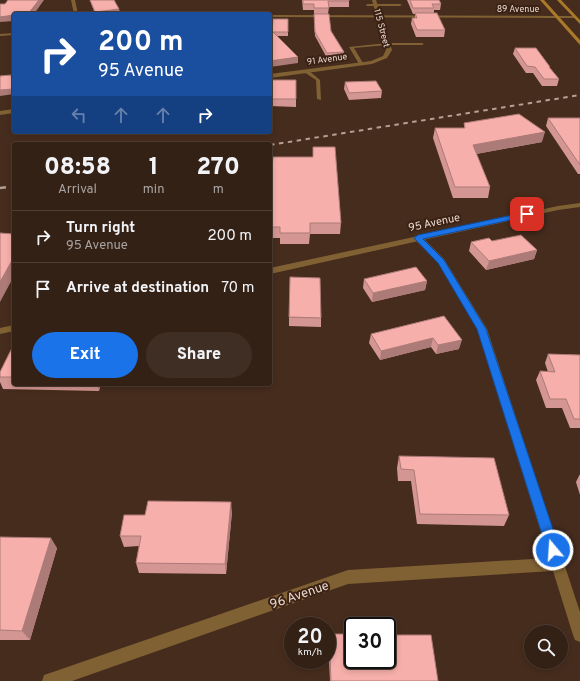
<!DOCTYPE html>
<html lang="en">
<head>
<meta charset="utf-8">
<style>
  :root { --surface:#342116; --page:#3f2e23; --text:#f1f3f6; --muted:#a9a3a1; --line:#4e3e35; --accent:#1a73e8 }
  body { margin:0; font-family:Overpass,sans-serif; background:var(--page); color:var(--text); height:100vh; display:flex; flex-direction:column; font-size:15px; white-space:nowrap }
  * { box-sizing:border-box; margin:0 }
  p { font-size:13px; color:var(--muted) }
  .icon { flex:none; width:22px; height:22px; fill:none; stroke:currentColor; stroke-width:2; stroke-linecap:round; stroke-linejoin:round }
  .map { position:relative; flex:1; overflow:hidden }
  .sheet { position:absolute; left:12px; top:142px; width:260px; height:244px; display:flex; flex-direction:column; background:var(--surface); border-radius:4px; box-shadow:0 2px 6px #0003,0 0 0 1px var(--line) }
  .sheet>* { flex:none }
  .banner { position:absolute; left:12px; top:12px; width:260px; height:122px; border-radius:4px; box-shadow:0 2px 6px #0003,0 0 0 1px var(--line); background:#1a4fa0; color:#fff; overflow:hidden }
  .controls { position:absolute; left:524px; top:625px; display:grid; gap:8px }
  .controls a { display:grid; place-items:center; width:44px; height:44px; border-radius:50%; background:var(--surface); box-shadow:0 2px 6px #0003,0 0 0 1px var(--line); font-size:20px }
  .speed { position:absolute; left:284px; top:617px; display:flex; gap:8px; font-size:20px; font-weight:700; text-align:center }
  .speed>* { display:grid; place-content:center; width:52px; height:52px; border-radius:50%; background:var(--surface); box-shadow:0 2px 6px #0003,0 0 0 1px var(--line); line-height:1 }
  .speed small { font-size:10px; font-weight:400 }
  .speed .limit { border:2px solid #111; border-radius:6px; background:#fff; color:#111 }
  .pin { position:absolute; display:grid; place-items:center; width:34px; height:34px; color:#fff; margin:-17px; border-radius:8px; box-shadow:0 2px 6px #0006 }
  .me { position:absolute; width:44px; margin:-22px; rotate:342deg; stroke-linejoin:round; filter:drop-shadow(0 0 3px #0008) }
  .turn { display:flex; align-items:center; gap:14px; height:84px; padding:0 20px; font-size:18px }
  .turn .icon { width:52px; height:52px; stroke-width:2.5 }
  .turn b { display:block; font-size:28px; line-height:34px }
  .lanes { display:flex; align-items:center; height:38px; padding:0 20px; background:#0003; justify-content:center; gap:20px; direction:ltr }
  .lanes .off { opacity:.35 }
  .eta { display:flex; justify-content:space-evenly; align-items:center; height:68px; text-align:center }
  .eta b { font-size:24px; font-weight:800; line-height:28px }
  .button { display:flex; gap:8px; margin-top:auto; padding:8px 20px }
  .button a { flex:1; height:46px; border-radius:24px; background:var(--accent); color:#fff; font-size:16px; font-weight:800; line-height:46px; text-align:center }
  .button a+a { background:var(--page); color:var(--text) }
  ul { padding:0; list-style:none }
  li { display:flex; align-items:center; gap:12px; height:52px; padding:0 20px; border-top:1px solid var(--line) }
  li div { flex:1 }
  li b { display:block; font-size:15px }
  li em { font-style:normal }
  .map>svg:first-child { display:block }
  .lines { fill:none; stroke-linecap:round; stroke-linejoin:round }
  .service { fill:#806133; fill-rule:evenodd }
  .minor { fill:#806133; fill-rule:evenodd }
  .tertiary { fill:#806133; fill-rule:evenodd }
  .secondary { fill:#aa7929; fill-rule:evenodd }
  .rail-far1 { stroke:#b4a095; stroke-width:2; stroke-dasharray:4.5 4.5; stroke-linecap:butt }
  .rail { stroke:#b4a095; stroke-width:2.5; stroke-dasharray:6 6; stroke-linecap:butt }
  .wall { fill:#d49692 }
  .shaded-wall { fill:#ac7a77 }
  .building { fill:#f6afaa; stroke:#ac7a77 }
  .route { fill:#1a73e8; stroke:#114b97 }
  .labels { text-anchor:middle; stroke-width:4; stroke-linejoin:round; paint-order:stroke }
  .far-street-label { font-size:9px; fill:#e8d7ce; stroke:#3b2214 }
  .street-label { font-size:11px; fill:#e8d7ce; stroke:#3b2214 }
  .near-street-label { font-size:13px; fill:#e8d7ce; stroke:#3b2214 }
</style>
</head>
<body>
<div class="map">
<svg width="580" height="681" viewBox="0 0 580 681">
  <rect width="100%" height="100%" fill="#462c1d"/>
  <g class="lines">
    <!-- service -->
    <path class="service" d="M367,4H400L402,5L400,6H366Z
      M387,43H422L424,44L422,45H387L354,48L363,63L361,64H359L349,47Z
      M304,70H308L320,80L321,100L317,99L316,80L304,72Z"/>
    <!-- minor -->
    <path class="minor" d="M372,0H376L392,50L387,58L372,64L270,78V74L371,61L383,56L386,50Z
      M555,16H575L577,17L575,18H557Z
      M14,109V113L0,115V111Z
      M415,236H421L444,259L487,329L580,612V642L575,640L573,635L553,571L348,584L72,681H42L44,675L50,673L348,570L549,558L477,329L438,262L415,240L414,238Z"/>
    <!-- tertiary -->
    <path class="tertiary" d="M71,0H75L78,14H74Z
      M270,15L557,16L559,17L557,18L270,17Z
      M14,33V35L0,36V34Z
      M580,203V207L558,210L270,274V268L558,206Z
      M14,325V331L0,334V328Z"/>
    <!-- secondary -->
    <path class="secondary" d="M540,0H544L580,40V45Z
      M557,0H561L580,20V24Z"/>
    <!-- rail-far1 -->
    <path class="rail-far1" d="M270,145L580,95"/>
    <!-- rail -->
    <path class="rail" d="M0,188L14,186"/>
  </g>
  <!-- wall -->
  <path class="wall" d="M90,0H114L119,9L120,14H95Z
    M302,0L349,1V7H329L328,14H314V10H303Z
    M407,0H439L441,4L440,10H434V13L445,30L444,37H416L411,24L412,18H415V14H413Z
    M288,19V36H277L298,63L272,31Z
    M314,19L344,52L343,57L327,58L315,36Z
    M515,48L550,67V68L559,79L557,86H542L533,73H526L513,54Z
    M270,80H296V107L270,106Z
    M345,82L382,91L381,98L349,100L344,89Z
    M548,118H580V174H578L546,126Z
    M464,123L542,142L476,154L490,187L488,198H453L433,138L435,128H464Z
    M313,147L341,223L340,234H310L309,244H280V238H270V192L313,157Z
    M492,241L537,250L534,259L486,270L469,251L471,242Z
    M364,279L427,281L425,290L372,302L363,288Z
    M444,316L459,349L436,354L431,347L380,360L369,343L371,334Z
    M289,317L321,318V327L289,326Z
    M14,344V384H101L99,391L3,389L0,382V372Z
    M548,354L580,355V428H570L562,408H546L536,380L540,371L548,372L545,363Z
    M399,456L509,515L504,526L417,524L411,481H398L397,468Z
    M580,474V495L576,482Z
    M232,512L226,574L139,573L136,563L139,546L124,547L120,536L145,515Z
    M0,537L57,548L30,640H0Z
    M329,634L438,681H330L328,642Z"/>
  <!-- shaded-wall -->
  <path class="shaded-wall" d="M39,0H44L34,14H28Z
    M119,9L120,14H95V12Z
    M14,15V21L0,22V17Z
    M298,57V63L270,67V61Z
    M11,75L13,80L14,94L0,96V90Z
    M545,132L542,142L470,155L473,145Z
    M537,250L534,259L486,270L489,261Z
    M14,257V276L0,302V282Z
    M427,281L425,290L372,302L373,293Z
    M433,338L431,347L380,360L381,351Z
    M462,340L459,349L436,354L438,345Z
    M97,384H101L99,391Z
    M231,502L232,512L226,574L225,564Z
    M51,538L57,548L30,640L22,631Z"/>
  <!-- building -->
  <path class="building" d="M8,0H39L28,14H14V15L0,17V4H5Z
    M90,0H114L119,9L95,12Z
    M303,0H349V1H328L329,8H314V4H303Z
    M410,0H439L441,4H432L434,8H413Z
    M415,13H437L445,30H417L412,18H417Z
    M314,14H329L331,31L344,52L327,53L315,32Z
    M273,19H288V32H272Z
    M271,30L298,57L270,61V35Z
    M515,48H536L550,67H549L559,79H544L535,67L527,66Z
    M11,75L13,89L0,90V76Z
    M270,80H296V99H270Z
    M376,81L382,91L349,93L345,82Z
    M519,114L545,132L473,145L490,187H455L435,128H465L464,123Z
    M548,118H580V165Z
    M313,147H335L341,223H310V233H280V227H270V192L273,157H313Z
    M0,233L14,234V257L0,282Z
    M521,235L537,250L489,261L471,242L489,238L492,241Z
    M416,267L427,281L373,293L364,279Z
    M290,277L320,278L321,318L289,317Z
    M444,316L462,340L438,345L433,338L381,351L371,334Z
    M14,344V377H0V372Z
    M548,354L580,355V419H574L566,399H550L540,371L555,372Z
    M399,456L494,458L509,515L420,514L414,470L401,469Z
    M148,501L231,502L225,564L136,563L141,536H120L124,515H145Z
    M0,537L51,538L22,631L0,630Z
    M329,634H353V660H387V635H431L438,681H331Z"/>
  <!-- route -->
  <path class="route" d="M527,212L529,213V216L423,239L444,260L486,329L560,550L558,554L553,555L549,554L547,550L477,329L438,263L414,238L418,235Z"/>
  <g class="labels">
    <!-- far-street labels -->
    <g class="far-street-label">
      <text x="518" y="12">89 Avenue</text>
      <text transform="translate(382 28) rotate(75)" y="3">115 Street</text>
      <text transform="translate(327 59) rotate(-8)" y="3">91 Avenue</text>
    </g>
    <!-- street labels -->
    <g class="street-label">
      <text transform="translate(434 222) rotate(-12)" y="4">95 Avenue</text>
    </g>
    <!-- near-street labels -->
    <g class="near-street-label">
      <text transform="translate(299 594) rotate(-19)" y="5">96 Avenue</text>
    </g>
  </g>
</svg>
<div class="controls">
<a><svg class="icon" aria-label="search" viewBox="0 0 24 24"><circle cx="10" cy="10" r="6"/><path d="M15 15l6 6"/></svg></a>
</div>
<div class="speed"><div>20<small>km/h</small></div><div class="limit">30</div></div>
<div class="pin" style="left:527px;top:214px;background:#d93025"><svg class="icon" aria-label="arrive" viewBox="0 0 24 24"><path d="M6 21V4h12l-3 4 3 4H6"/></svg></div>
<svg class="me" style="left:553px;top:550px" viewBox="-20 -20 40 40"><circle r="17" fill="#1a73e8" stroke="#fff" stroke-width="3"/><path d="M0-11L8 9 0 5-8 9z" fill="#fff"/></svg>
<div class="banner">
<div class="turn"><svg class="icon" aria-label="right" viewBox="0 0 24 24"><path d="M7 20v-9h11M14 6l5 5-5 5"/></svg><div><b>200 m</b>95 Avenue</div></div>
<div class="lanes"><svg class="icon off" aria-label="left" viewBox="0 0 24 24"><path d="M17 20v-9H6M10 6l-5 5 5 5"/></svg><svg class="icon off" aria-label="ahead" viewBox="0 0 24 24"><path d="M12 20V5M6 11l6-6 6 6"/></svg><svg class="icon off" aria-label="ahead" viewBox="0 0 24 24"><path d="M12 20V5M6 11l6-6 6 6"/></svg><svg class="icon" aria-label="right" viewBox="0 0 24 24"><path d="M7 20v-9h11M14 6l5 5-5 5"/></svg></div>
</div>
<section class="sheet">
<div class="eta">
<div><b>08:58</b><p>Arrival</p></div>
<div><b>1</b><p>min</p></div>
<div><b>270</b><p>m</p></div>
</div>
<ul>
<li><svg class="icon" aria-label="right" viewBox="0 0 24 24"><path d="M7 20v-9h11M14 6l5 5-5 5"/></svg><div><b>Turn right</b><p>95 Avenue</p></div><em>200 m</em></li>
<li><svg class="icon" aria-label="arrive" viewBox="0 0 24 24"><path d="M6 21V4h12l-3 4 3 4H6"/></svg><div><b>Arrive at destination</b></div><em>70 m</em></li>
</ul>
<div class="button"><a>Exit</a><a>Share</a></div>
</section>
</div>
</body>
</html>
